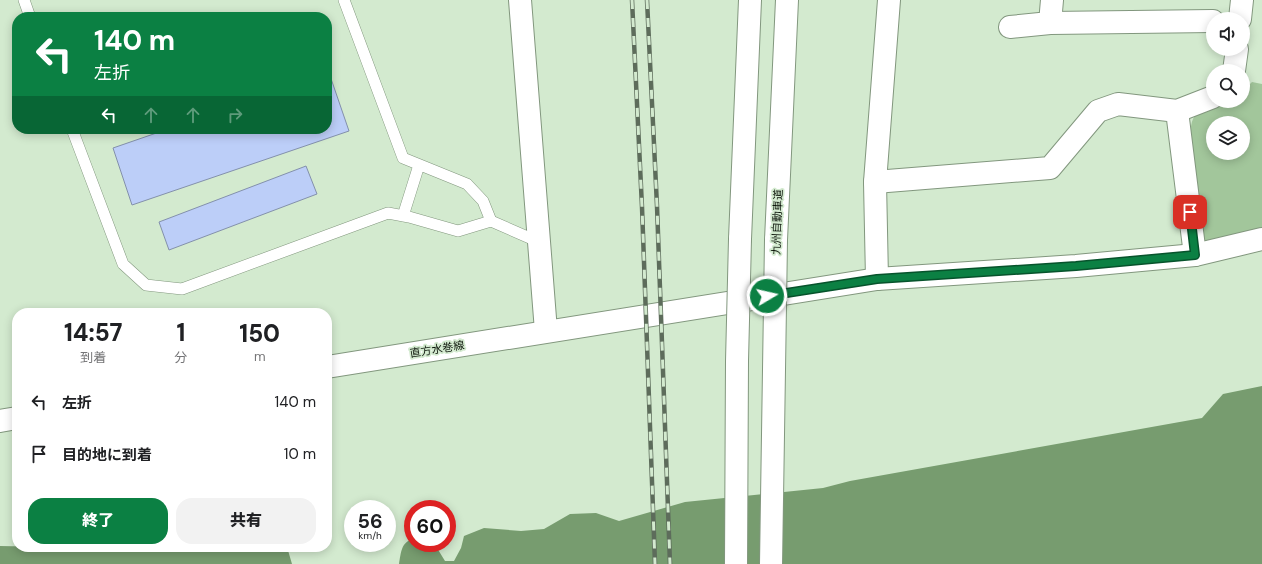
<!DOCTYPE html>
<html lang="ja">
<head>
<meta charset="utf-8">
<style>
  :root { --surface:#fff; --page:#f2f2f2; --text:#202124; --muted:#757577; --accent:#0b8043 }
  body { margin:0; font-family:"DM Sans","Noto Sans JP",sans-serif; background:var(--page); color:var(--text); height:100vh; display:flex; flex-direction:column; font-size:15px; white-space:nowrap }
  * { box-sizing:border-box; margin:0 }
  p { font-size:13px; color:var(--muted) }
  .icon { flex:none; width:22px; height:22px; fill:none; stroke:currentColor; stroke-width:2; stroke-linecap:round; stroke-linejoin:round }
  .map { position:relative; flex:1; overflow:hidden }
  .drawer { position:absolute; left:12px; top:308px; width:320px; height:244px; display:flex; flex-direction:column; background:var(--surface); border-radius:16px; box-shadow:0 2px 10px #0003 }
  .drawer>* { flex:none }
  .top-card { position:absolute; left:12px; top:12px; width:320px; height:122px; border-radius:16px; box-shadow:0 2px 10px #0003; background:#0b8043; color:#fff; overflow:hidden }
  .controls { position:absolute; left:1206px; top:12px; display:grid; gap:8px }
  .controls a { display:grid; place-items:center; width:44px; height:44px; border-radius:50%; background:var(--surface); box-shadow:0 2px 10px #0003; font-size:20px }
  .speed { position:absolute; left:344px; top:500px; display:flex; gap:8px; font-size:20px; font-weight:700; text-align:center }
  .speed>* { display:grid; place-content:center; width:52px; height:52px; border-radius:50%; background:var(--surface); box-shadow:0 2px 10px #0003; line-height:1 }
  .speed small { font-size:10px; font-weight:400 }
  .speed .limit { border:6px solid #d22; background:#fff; color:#111 }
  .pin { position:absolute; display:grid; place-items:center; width:34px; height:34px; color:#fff; margin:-17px; border-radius:8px; box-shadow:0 2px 6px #0006 }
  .me { position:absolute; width:44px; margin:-22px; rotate:81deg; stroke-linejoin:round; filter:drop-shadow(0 0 3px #0008) }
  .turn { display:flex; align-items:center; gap:14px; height:84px; padding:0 16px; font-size:18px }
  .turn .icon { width:52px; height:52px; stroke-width:2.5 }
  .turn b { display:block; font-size:28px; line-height:34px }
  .lanes { display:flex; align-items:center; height:38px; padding:0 16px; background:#0003; justify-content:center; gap:20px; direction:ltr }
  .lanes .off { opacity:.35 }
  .eta { display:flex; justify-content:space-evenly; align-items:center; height:68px; text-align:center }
  .eta b { font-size:24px; font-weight:800; line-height:28px }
  .primary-button { display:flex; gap:8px; margin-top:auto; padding:8px 16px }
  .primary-button a { flex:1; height:46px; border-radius:16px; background:var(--accent); color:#fff; font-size:16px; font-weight:800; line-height:46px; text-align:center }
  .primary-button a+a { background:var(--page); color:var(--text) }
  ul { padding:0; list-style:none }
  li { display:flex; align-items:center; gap:12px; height:52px; padding:0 16px }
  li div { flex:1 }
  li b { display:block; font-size:15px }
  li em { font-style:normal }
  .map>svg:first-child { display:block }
  .green { fill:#a2c69b; fill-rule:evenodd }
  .water { fill:#779c6f }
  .building { fill:#bccef8; stroke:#8390ab }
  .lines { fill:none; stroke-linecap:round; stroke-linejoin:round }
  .lane-casing { stroke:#82977e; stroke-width:12 }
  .street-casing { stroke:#82977e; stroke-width:24 }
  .secondary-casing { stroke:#82977e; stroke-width:24 }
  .primary-casing { stroke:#82977e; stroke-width:24 }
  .highway-casing { stroke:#82977e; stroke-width:24 }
  .lane { stroke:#fff; stroke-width:11 }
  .street { stroke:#fff; stroke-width:22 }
  .secondary { stroke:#fff; stroke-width:22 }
  .primary { stroke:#fff; stroke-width:22 }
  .highway { stroke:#fff; stroke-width:22 }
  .rail-casing { stroke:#5d6c5b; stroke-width:4.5 }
  .rail { stroke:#d3eacf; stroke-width:3; stroke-dasharray:9; stroke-linecap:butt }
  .highway-bridge-casing { stroke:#82977e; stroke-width:24; stroke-linecap:butt }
  .highway-bridge { stroke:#fff; stroke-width:22 }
  .route-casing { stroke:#07532c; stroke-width:10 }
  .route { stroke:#0b8043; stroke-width:7 }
  .labels { text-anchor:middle; stroke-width:3.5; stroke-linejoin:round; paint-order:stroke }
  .street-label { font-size:11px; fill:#0d150b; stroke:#d3eacf }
</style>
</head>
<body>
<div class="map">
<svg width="1262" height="564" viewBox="0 0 1262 564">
  <rect width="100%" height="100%" fill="#d3eacf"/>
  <!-- green -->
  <path class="green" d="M1252,82L1262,84V228L1204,242L1190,132C1191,128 1191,123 1193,119C1199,107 1230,101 1243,101V91ZM1213,123H1243V153H1213Z"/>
  <!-- water -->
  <path class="water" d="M1262,386V564H399C401,553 401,542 413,539V543H431L437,548L445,561H454L461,548L464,536L484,528L521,531L544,529L570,514L596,513L619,521L685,502L823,488L850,481L1202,418L1223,394Z
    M0,546L149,549L177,547H287L292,564H0Z"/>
  <!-- building -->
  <path class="building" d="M327,67L349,131L132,205L113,148L168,129H327Z
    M306,166L317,194L169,250L159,222Z"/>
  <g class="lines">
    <defs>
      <path id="lane" d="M24,0L30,17
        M344,0L403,158L467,184L483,201L491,221
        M72,129L123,264L146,285L182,289L388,213L409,217L458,231L491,221L539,242
        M403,216L419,165"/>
      <path id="street" d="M1052,0L1050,23L1213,21
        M1240,19L1242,0
        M1010,27L1050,23
        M1234,71L1237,49
        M1177,111L1195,255
        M875,182L1050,168L1098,111L1118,104L1177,111L1213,97"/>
      <path id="secondary" d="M520,0L546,331
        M877,279L875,182L889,0"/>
      <path id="primary" d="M327,367L877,279L1076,266L1195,255L1262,239
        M0,421L17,418"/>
      <path id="highway" d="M740,239L750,0
        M776,240L787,0"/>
    </defs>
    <!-- lane casing -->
    <use href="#lane" class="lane-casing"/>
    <!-- street casing -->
    <use href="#street" class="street-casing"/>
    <!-- secondary casing -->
    <use href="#secondary" class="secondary-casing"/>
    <!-- primary casing -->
    <use href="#primary" class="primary-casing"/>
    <!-- highway casing -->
    <use href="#highway" class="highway-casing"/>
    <!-- lane -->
    <use href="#lane" class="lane"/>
    <!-- street -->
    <use href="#street" class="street"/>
    <!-- secondary -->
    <use href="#secondary" class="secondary"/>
    <!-- primary -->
    <use href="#primary" class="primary"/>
    <!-- highway -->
    <use href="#highway" class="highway"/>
    <defs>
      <path id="rail" d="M632,0L642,207L655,564
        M647,0L657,206L670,564"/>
    </defs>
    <!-- rail casing -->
    <use href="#rail" class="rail-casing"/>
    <!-- rail -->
    <use href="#rail" class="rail"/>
    <defs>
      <path id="highway-bridge" d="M736,564L737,361L740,239
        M771,564L776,240"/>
    </defs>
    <!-- highway-bridge casing -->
    <use href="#highway-bridge" class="highway-bridge-casing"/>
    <!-- highway-bridge -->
    <use href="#highway-bridge" class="highway-bridge"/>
  </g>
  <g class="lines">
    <defs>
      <path id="route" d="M767,296L877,279L1076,266L1195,255L1190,212"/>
    </defs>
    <!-- route casing -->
    <use href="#route" class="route-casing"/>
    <!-- route -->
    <use href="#route" class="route"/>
  </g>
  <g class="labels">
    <!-- street labels -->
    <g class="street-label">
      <text transform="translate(777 222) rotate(-88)" y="4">九州自動車道</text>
      <text transform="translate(437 349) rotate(-9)" y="4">直方水巻線</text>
    </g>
  </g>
</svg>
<div class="controls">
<a><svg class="icon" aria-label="sound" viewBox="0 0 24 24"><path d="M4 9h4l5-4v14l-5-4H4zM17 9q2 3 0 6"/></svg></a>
<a><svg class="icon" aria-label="search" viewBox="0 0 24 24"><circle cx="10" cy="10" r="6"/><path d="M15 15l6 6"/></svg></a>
<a><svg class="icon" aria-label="layers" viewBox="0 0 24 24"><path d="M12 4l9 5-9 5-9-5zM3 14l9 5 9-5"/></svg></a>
</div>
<div class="speed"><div>56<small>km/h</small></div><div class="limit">60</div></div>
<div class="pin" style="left:1190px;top:212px;background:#d93025"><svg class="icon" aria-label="arrive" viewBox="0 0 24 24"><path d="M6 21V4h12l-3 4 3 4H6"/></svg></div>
<svg class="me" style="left:767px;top:296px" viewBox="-20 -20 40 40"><circle r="17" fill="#0b8043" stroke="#fff" stroke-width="3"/><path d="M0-11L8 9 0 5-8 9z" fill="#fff"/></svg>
<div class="top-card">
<div class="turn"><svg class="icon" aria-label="left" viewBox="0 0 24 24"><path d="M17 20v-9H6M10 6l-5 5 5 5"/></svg><div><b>140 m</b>左折</div></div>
<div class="lanes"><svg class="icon" aria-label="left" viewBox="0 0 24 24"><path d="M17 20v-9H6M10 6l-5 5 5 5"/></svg><svg class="icon off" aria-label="ahead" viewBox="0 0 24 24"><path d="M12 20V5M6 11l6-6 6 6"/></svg><svg class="icon off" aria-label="ahead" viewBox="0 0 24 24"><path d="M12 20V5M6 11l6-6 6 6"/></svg><svg class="icon off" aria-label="right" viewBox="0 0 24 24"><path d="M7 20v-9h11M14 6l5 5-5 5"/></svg></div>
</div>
<section class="drawer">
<div class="eta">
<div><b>14:57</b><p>到着</p></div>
<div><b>1</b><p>分</p></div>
<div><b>150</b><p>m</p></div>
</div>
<ul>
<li><svg class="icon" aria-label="left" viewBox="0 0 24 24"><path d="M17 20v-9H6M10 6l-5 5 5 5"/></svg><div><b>左折</b></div><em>140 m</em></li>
<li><svg class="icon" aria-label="arrive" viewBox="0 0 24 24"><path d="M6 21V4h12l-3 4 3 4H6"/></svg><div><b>目的地に到着</b></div><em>10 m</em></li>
</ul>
<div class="primary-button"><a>終了</a><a>共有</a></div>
</section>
</div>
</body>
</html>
